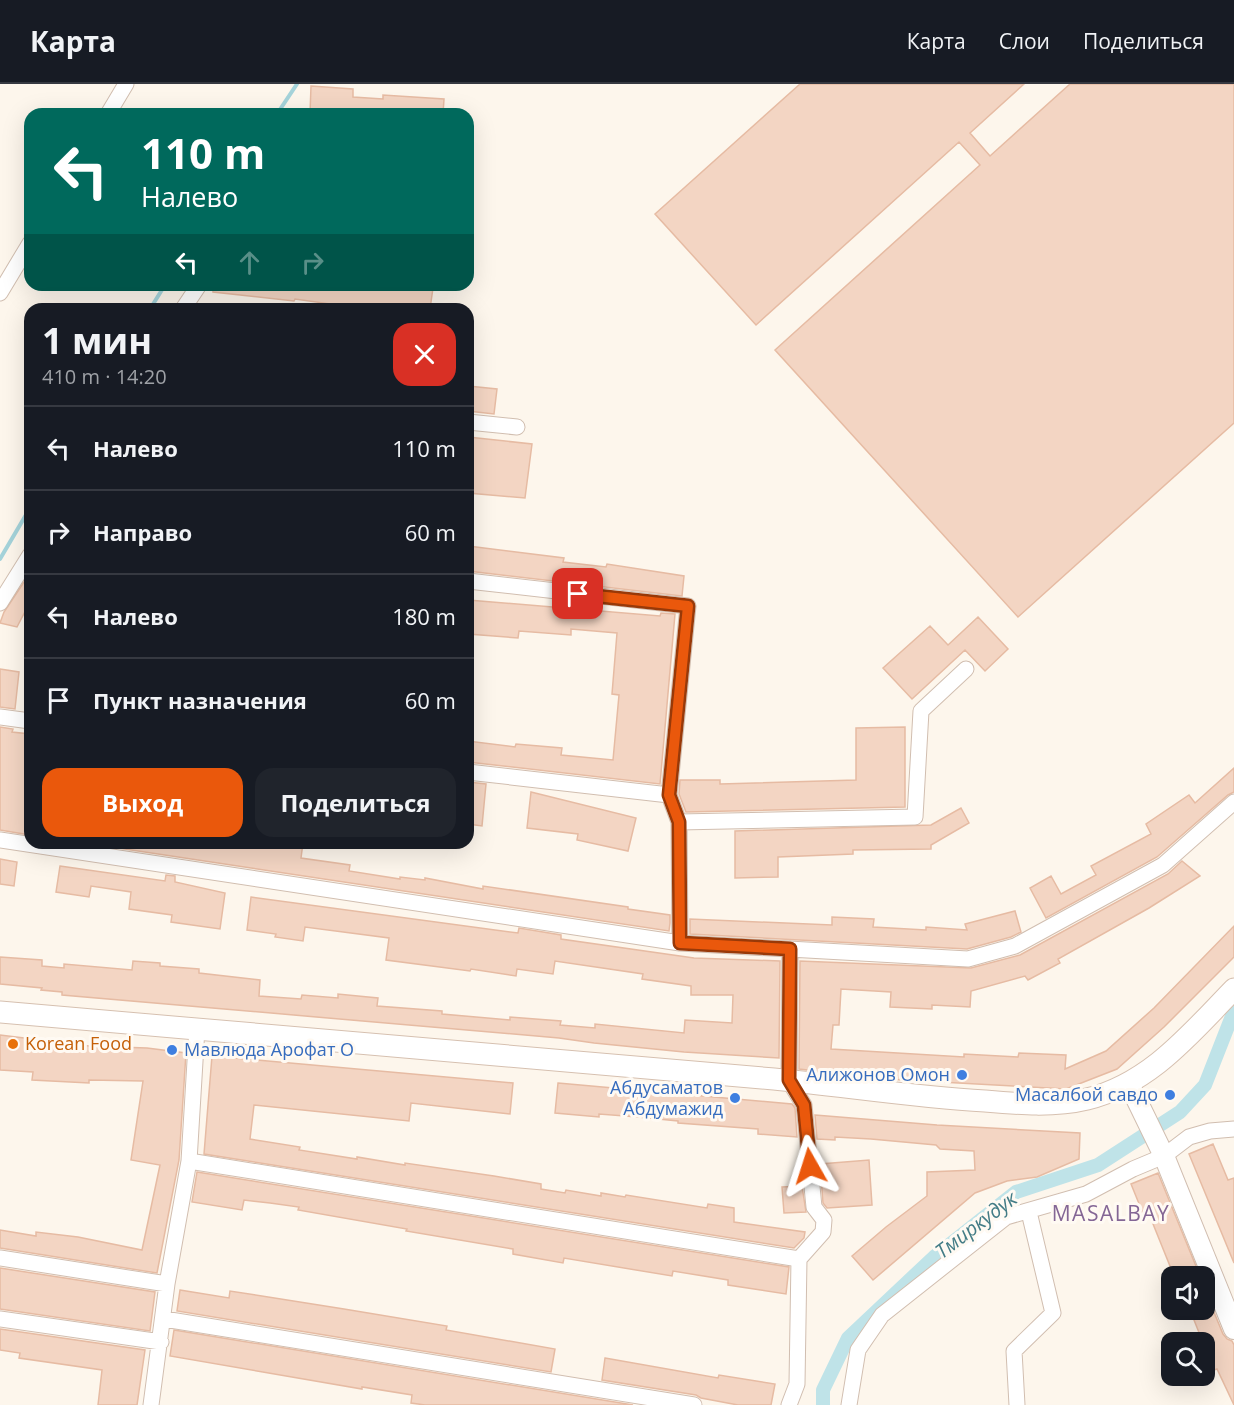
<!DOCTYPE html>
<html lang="ru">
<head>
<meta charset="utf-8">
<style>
  :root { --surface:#171b24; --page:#20242c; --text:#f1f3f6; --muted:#9ea1a6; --line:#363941; --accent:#ea580c }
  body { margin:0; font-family:"Open Sans",sans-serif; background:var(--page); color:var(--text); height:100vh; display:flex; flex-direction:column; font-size:22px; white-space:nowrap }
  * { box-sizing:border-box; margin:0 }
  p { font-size:20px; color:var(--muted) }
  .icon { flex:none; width:33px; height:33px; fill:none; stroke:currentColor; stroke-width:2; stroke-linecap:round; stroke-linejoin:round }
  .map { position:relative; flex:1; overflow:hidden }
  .side { position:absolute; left:24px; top:219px; width:450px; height:546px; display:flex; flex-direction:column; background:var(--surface); border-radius:18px; box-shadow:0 6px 24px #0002 }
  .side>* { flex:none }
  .hud { position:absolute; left:24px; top:24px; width:450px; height:183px; border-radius:18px; box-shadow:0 6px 24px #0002; background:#00695c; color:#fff; overflow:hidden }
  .fabs { position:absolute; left:1161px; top:1182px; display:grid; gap:12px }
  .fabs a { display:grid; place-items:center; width:54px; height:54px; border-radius:12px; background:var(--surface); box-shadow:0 6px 24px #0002; font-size:30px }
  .pin { position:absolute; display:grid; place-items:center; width:51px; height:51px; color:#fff; margin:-26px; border-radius:12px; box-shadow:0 3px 9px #0006 }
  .me { position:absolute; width:66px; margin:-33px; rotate:354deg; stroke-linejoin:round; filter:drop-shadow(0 0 4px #0008) }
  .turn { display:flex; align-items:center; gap:21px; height:126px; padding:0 18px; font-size:27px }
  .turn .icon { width:78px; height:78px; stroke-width:2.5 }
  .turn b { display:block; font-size:42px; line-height:51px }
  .lanes { display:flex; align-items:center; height:57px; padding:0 18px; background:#0003; justify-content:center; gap:30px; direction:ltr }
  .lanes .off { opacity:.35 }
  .round { display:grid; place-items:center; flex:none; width:63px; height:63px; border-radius:18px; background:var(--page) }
  .summary { display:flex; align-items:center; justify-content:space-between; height:102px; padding:0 18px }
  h1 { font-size:36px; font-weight:700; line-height:45px }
  .action { display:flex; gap:12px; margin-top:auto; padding:12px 18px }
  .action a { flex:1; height:69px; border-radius:18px; background:var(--accent); color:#fff; font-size:24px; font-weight:700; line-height:69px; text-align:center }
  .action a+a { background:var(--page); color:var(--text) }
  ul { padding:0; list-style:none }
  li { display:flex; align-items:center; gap:18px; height:84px; padding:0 18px; border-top:2px solid var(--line) }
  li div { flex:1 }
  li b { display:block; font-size:22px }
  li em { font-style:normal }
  header { display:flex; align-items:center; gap:36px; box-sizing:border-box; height:84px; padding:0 30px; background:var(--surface); border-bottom:2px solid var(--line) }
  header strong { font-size:28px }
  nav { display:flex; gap:33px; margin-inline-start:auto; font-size:21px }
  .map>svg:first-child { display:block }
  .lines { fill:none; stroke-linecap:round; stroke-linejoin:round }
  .stream { stroke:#a5d3da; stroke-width:4 }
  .canal { stroke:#bfe3e8; stroke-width:14 }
  .building { fill:#f3d5c3; stroke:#e6bba3; stroke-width:1.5 }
  .minor-casing { stroke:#d1beb0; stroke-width:17 }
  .tertiary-casing { stroke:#d1beb0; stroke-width:22 }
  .secondary-casing { stroke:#d6c0b0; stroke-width:23 }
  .minor { stroke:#fff; stroke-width:15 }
  .tertiary { stroke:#fff; stroke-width:20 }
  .secondary { stroke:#fff; stroke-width:21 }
  .route-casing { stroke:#983908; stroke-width:15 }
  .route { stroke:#ea580c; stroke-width:10 }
  .food-dot { fill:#e8710a; stroke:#fffaf3; stroke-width:2 }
  .shop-dot { fill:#3f7fe0; stroke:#fffaf3; stroke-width:2 }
  .labels { text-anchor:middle; stroke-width:6; stroke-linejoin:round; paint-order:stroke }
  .food-label { font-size:18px; fill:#c56008; stroke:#fffaf3; text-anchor:start }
  .shop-label { font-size:18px; fill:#366cbe; stroke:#fffaf3; text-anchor:end }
  .water-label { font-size:20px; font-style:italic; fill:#437c86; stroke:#fffaf3 }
  .quarter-label { font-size:21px; letter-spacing:1.5px; fill:#846695; stroke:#fffaf3 }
</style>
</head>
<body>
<header>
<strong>Карта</strong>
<nav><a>Карта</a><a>Слои</a><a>Поделиться</a></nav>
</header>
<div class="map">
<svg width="1234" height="1321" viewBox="0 0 1234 1321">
  <rect width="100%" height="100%" fill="#fdf6ec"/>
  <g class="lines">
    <!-- stream -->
    <path class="stream" d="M277,30L297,0
      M150,225L165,201
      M0,475L30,424"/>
    <!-- canal -->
    <path class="canal" d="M823,1321V1306L848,1254L934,1173L1016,1108L1098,1081L1180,1028L1205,1001L1234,927"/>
  </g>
  <!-- building -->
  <path class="building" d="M800,0H1024L970,49L990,72L1070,0H1234V339L1018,533L775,266L980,81L959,58L756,241L655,130Z
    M311,2L353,5V13L383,15V11L444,15L443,30H310Z
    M213,201H407L433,204L430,225H366L295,215L294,217L213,208Z
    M468,302L497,305L494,330L468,327Z
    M468,353L532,360L525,414L468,409Z
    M468,462L564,474L563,478L606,483L607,480L684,492L682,512L468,487Z
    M30,489V518L17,543L0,539L4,528Z
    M468,516L660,532L661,529L675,530L660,700L468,678V657L515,663L516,660L562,664L561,671L613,676L619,611L612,610L617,549L571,545V551L519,547L518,554L468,550Z
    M978,533L1008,565L985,587L965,566L912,615L883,584L930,542L948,561Z
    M0,585L19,588L15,625L0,623Z
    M0,643L13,645L12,648L30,650V751L0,746Z
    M905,643V723L686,728L679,710L680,696H720V700L856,696V644Z
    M1234,684V708L1228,711L1157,773L1046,834L1030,804L1051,792L1061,810L1096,791L1091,782L1151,750L1146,740L1189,711L1195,719Z
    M468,698L486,700L482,742L468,740Z
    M531,708L636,734L628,767L577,756L578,750L527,744Z
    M961,724L969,739L931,761V765L853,766V770L778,773V793L735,794V747L931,741Z
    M85,759H303L301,774L350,781L349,787L400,795V793L425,796V794L483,805V802L628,823V825L670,831V839L669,847Z
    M0,775L17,778L14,802L0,800Z
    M1182,777L1200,792L1149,824L1058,875L1060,879L1028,896L1025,892L971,907L970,923L932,921V925L890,923L891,908L841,905L839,941H833L831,965L964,973V970L1018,973L1019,969L1066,971L1065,985L1106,967L1154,924L1234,842V873L1164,943L1117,985L1066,1005L885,995L799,985L800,877L971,884L1020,871L1168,790Z
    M60,782L165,797L166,791L175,792V798L225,809L220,845L171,838L172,831L129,825L131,808L91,802L89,813L56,808Z
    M251,813L518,849L519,844L561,851V855L694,874L780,877L779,974L684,968L594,959L559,954L62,911V908L41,906L42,904L0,900V873L42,876V882L64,884V880L132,886L133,877L160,879V882L199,885V889L260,896L259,912L301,915L302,911L338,914V910L378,914L377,922L442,927V930L510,936V933L561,937L560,941L595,944V940L684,949L685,936L732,939L733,911H691V902L642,895L643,890L555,877L553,890L517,885L516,892L471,885L470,887L386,876L389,854L305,843L303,857L275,853L276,850L247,846Z
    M1015,827L1021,848L1011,853L967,865L690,850V835L832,841V833L874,835L873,843L926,846V843L967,846L965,840Z
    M0,951L89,962L147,964L186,969L179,1076L157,1189L0,1164V1146L36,1152V1148L78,1153L142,1166L160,1081L131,1076L143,997L89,996V999L32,996L33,988L0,986Z
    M212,972L513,999L510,1030L411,1019L409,1037L254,1021L250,1055L300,1063L299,1066L357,1075V1073L405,1081V1079L494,1092L541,1100V1105L565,1109L566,1106L601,1112V1109L625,1113L626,1111L707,1124L708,1120L734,1124V1138L805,1148L804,1154L794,1164L204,1070Z
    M558,999L792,1020L795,1024L797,1053L758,1050V1045L678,1039V1037L638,1033L599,1030V1033L555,1029Z
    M815,1031L937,1041L1080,1049L1079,1075L1037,1093L1007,1097L975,1109L873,1196L852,1172L886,1143L927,1112V1088L975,1086L974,1067L940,1065L936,1061L871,1055L835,1053V1056L817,1055Z
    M1213,1060L1228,1096L1234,1094V1179L1189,1070Z
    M869,1076L872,1121L827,1124L823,1119L820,1080Z
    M197,1088L789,1183L786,1210L728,1201V1196L673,1187L672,1192L564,1174L563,1179L513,1170V1165L406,1147L407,1145L298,1126L299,1123L270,1119L244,1116L242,1126L192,1118Z
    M1158,1089L1200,1192H1174L1149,1130L1144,1132L1131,1100Z
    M802,1102L806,1128L784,1129L782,1103Z
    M0,1184L155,1208L150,1247L0,1225Z
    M1204,1204L1223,1250L1227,1255L1232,1257L1234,1261V1321L1217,1285L1214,1286L1190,1226H1204Z
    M180,1206L229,1214L230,1207L344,1225L447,1242L446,1246L555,1265L551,1288L177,1227Z
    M0,1245L145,1266L137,1321H98L102,1286L19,1274L20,1269L0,1266Z
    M174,1246L633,1321H425L411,1319L412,1311L362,1303V1305L170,1272Z
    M605,1274L718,1294L719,1291L775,1300L771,1321H738L701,1314L696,1311L602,1296Z"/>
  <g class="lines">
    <defs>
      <path id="minor" d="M108,30L126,0
        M0,209L30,159
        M183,225L199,201
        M468,338L517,343
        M468,497L688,522L669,711L679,738L680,859
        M0,519L30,471
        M0,633L30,637
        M468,688L669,711
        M679,738L915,733L921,627L966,585
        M0,756L680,859L968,875L1015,862L1163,781L1234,718
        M189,1077L799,1175
        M0,1174L167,1200
        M0,1235L161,1258
        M164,1235L694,1321
        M151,1321L167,1200L189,1077L197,944
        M789,1321L797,1300L799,1175L823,1148L824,1136L814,1123L804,1021L789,997L790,865
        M849,1321L858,1266L882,1231L1006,1133L1086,1110L1133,1085L1164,1072L1189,1053L1210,1047L1234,1045
        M1017,1321L1014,1267L1053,1229L1029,1128"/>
      <path id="tertiary" d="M1129,1000L1164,1072L1234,1245"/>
      <path id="secondary" d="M0,928C258,949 516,972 774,995C845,1002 914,1013 985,1017C1019,1020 1054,1023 1087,1015C1150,1000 1191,949 1234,905"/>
    </defs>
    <!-- minor casing -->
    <use href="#minor" class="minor-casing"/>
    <!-- tertiary casing -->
    <use href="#tertiary" class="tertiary-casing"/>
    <!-- secondary casing -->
    <use href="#secondary" class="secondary-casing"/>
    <!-- minor -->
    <use href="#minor" class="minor"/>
    <!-- tertiary -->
    <use href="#tertiary" class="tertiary"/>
    <!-- secondary -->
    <use href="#secondary" class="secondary"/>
  </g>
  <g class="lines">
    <defs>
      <path id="route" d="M578,510L688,522L669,711L679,738L680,859L790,865L789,996L804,1021L810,1082"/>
    </defs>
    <!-- route casing -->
    <use href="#route" class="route-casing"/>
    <!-- route -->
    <use href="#route" class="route"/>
  </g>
  <!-- markers -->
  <circle class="food-dot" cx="13" cy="960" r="6"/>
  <g class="shop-dot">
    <circle cx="172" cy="966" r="6"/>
    <circle cx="962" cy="991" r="6"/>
    <circle cx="1170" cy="1011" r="6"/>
    <circle cx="735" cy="1014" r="6"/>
  </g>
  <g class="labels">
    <!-- food labels -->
    <g class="food-label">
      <text x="25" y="966">Korean Food</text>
    </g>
    <!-- shop labels -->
    <g class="shop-label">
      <text x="184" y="972" text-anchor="start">Мавлюда Арофат О</text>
      <text x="950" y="997">Алижонов Омон</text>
      <text x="723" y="1010">Абдусаматов<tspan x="723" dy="21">Абдумажид</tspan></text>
      <text x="1158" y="1017">Масалбой савдо</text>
    </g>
    <!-- water labels -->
    <g class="water-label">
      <text transform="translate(976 1141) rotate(-37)" y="7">Тмиркудук</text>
    </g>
    <!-- quarter labels -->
    <g class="quarter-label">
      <text x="1111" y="1137">MASALBAY</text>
    </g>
  </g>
</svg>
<div class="fabs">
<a><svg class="icon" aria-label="sound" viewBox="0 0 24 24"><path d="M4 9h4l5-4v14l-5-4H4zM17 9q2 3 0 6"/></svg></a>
<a><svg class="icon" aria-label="search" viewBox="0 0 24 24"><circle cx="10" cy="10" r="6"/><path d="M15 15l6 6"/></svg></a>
</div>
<div class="pin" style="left:578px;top:510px;background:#d93025"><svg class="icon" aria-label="arrive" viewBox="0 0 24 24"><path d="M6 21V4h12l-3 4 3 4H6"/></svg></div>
<svg class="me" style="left:810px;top:1082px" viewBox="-20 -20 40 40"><path d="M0-17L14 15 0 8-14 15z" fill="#ea580c" stroke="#fff" stroke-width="4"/></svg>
<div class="hud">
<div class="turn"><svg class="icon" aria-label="left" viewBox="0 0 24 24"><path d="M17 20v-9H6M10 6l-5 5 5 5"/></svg><div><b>110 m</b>Налево</div></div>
<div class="lanes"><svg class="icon" aria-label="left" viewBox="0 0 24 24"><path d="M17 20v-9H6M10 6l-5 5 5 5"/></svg><svg class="icon off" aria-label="ahead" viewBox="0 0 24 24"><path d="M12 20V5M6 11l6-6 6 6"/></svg><svg class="icon off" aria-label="right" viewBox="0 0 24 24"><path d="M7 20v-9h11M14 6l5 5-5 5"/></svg></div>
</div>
<section class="side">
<div class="summary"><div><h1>1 мин</h1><p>410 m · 14:20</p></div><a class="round" style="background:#d93025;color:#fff"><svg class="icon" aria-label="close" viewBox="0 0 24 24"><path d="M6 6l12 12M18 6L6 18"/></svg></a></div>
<ul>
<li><svg class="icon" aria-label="left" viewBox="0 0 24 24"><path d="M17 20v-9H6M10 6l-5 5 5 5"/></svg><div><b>Налево</b></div><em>110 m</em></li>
<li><svg class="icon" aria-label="right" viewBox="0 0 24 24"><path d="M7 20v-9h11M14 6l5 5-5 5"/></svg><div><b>Направо</b></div><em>60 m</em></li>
<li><svg class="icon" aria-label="left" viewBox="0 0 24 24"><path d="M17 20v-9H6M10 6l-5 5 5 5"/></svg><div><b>Налево</b></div><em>180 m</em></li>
<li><svg class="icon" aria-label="arrive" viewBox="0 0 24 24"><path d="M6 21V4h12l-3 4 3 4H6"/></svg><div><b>Пункт назначения</b></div><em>60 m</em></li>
</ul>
<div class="action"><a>Выход</a><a>Поделиться</a></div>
</section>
</div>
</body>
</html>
